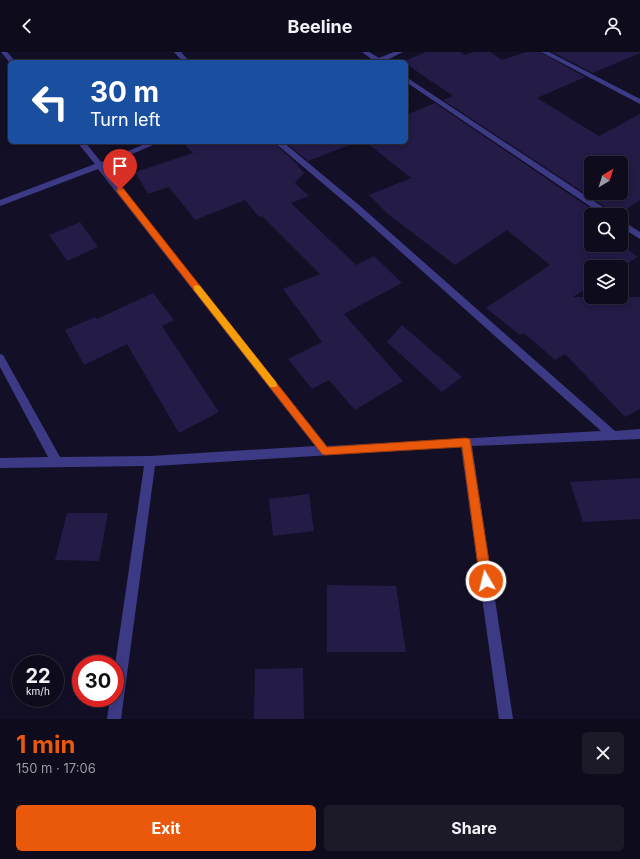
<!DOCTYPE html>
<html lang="en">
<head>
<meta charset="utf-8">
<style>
  :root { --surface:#0e0b1c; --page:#1c1929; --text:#f1f3f6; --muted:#9b9ba3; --line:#2e2b3b; --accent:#ea580c }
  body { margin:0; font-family:Inter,sans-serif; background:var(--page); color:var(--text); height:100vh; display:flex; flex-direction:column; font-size:15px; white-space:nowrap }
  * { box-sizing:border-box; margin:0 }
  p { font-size:13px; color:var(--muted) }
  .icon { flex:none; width:22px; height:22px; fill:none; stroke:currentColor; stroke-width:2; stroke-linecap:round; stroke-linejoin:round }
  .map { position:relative; height:667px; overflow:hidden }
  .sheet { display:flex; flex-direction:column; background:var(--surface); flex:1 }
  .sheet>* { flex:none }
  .guide { position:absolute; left:8px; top:8px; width:400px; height:84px; border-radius:6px; box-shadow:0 2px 10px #0003,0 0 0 1px var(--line); background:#1a4fa0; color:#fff; overflow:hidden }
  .needle { width:26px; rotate:38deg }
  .controls { position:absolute; left:584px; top:104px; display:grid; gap:8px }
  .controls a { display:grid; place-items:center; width:44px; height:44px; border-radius:6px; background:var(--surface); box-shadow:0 2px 10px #0003,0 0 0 1px var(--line); font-size:20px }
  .speed { position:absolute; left:12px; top:603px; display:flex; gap:8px; font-size:20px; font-weight:700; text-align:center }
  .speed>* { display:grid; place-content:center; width:52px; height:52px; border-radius:50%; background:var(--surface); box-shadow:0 2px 10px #0003,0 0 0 1px var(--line); line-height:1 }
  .speed small { font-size:10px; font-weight:400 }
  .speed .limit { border:6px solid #d22; background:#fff; color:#111 }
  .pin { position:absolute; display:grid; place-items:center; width:34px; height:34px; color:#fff; margin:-41px -17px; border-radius:50% 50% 50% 0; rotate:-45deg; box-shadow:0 0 4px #0007 }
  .pin .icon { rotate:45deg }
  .me { position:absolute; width:44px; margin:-22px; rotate:352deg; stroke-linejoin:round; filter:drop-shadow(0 0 3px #0008) }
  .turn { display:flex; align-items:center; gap:14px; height:84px; padding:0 16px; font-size:18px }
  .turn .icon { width:52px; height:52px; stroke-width:2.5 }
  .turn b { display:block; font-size:28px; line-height:34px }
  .round { display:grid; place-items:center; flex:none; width:42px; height:42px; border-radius:6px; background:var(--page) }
  .headline { display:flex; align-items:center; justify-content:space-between; height:68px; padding:0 16px }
  h1 { font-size:24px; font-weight:700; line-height:30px; color:var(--accent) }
  .button { display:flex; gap:8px; margin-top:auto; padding:8px 16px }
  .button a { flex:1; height:46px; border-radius:6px; background:var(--accent); color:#fff; font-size:16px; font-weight:700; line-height:46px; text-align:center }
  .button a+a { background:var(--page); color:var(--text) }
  header { display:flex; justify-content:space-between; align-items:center; height:52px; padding:0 16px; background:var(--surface); font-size:18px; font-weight:700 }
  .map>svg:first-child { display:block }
  .building { fill:#241b47; fill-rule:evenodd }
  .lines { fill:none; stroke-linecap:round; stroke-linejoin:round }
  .minor { fill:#3d3a85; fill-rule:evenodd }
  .route { fill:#ea580c; stroke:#983908 }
  .slow { fill:#f59e0b }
</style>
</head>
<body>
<header><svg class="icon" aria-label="back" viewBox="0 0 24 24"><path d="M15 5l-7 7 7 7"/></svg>Beeline<svg class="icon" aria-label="person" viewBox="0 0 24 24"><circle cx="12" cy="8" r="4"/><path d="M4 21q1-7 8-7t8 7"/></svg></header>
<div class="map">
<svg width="640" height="667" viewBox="0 0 640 667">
  <rect width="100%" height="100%" fill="#130f26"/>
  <!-- building -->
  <path class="building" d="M426,0H460L465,3L474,0H490L502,8L526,0H540L585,25L537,46L599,84L640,62V148L618,163H614L613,160L443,48L453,44L406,12V10H402ZM591,111H621V141H591Z
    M552,0H640V1L593,21Z
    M435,51L600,163H591V193H621L638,205L621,215H591V234L573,245H640V357L625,365L565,302L555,308L524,281L520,283L486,256L550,213L507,178L455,213L389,163L369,143L411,126L366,90H406V63Z
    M182,90H273L298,113H297L304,121L295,131L309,144L291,151L356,213L374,204L402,231L344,262L403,329L355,358L329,328L312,337L288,307L322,290L283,237L320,222L262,164L259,165L245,148L195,168L169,135L148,142L135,120L193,101Z
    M285,90H351L352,92L308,109Z
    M80,170L98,195L67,209L49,183Z
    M153,241L174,268L162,274L219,360L179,381L127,292L84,313L65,278L95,265L97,267Z
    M402,273L462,325L442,340L387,290Z
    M640,426V467L583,470L570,430Z
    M309,442L314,479L273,484L269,447Z
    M67,461H108L99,509L55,508Z
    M327,533L396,534L406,600H327Z
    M303,616L304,667H254L255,617Z"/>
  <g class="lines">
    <!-- minor -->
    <path class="minor" d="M1,0H7L16,10L10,11Z
      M174,0H181L190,10H183Z
      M362,0H369L379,6L394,0H403L383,10H373L374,9Z
      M541,0H549L640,47V52Z
      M406,25L612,161L613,163H603L406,30Z
      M77,90H85L101,110L150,90H160L104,114L327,394L601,379L353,157L274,90H283L359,153L615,379L640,377V387L472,394L513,667H499L461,395L155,414L121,667H107L110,646H115V613L144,414L0,416V406L48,405L0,315V302L3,303L60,405L150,404L315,394L98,117L0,154V148L95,112Z
      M621,168L640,180V187L621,175Z"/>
  </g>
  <!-- route -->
  <path class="route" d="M117,136H123L327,395L466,386L470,387L492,529L490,533L486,534L482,533L480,529L462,395L325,403L322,402L117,140Z"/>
  <!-- slow -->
  <path class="slow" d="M197,233L200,234L276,330L277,333L276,335H270L194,238V234Z"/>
</svg>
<div class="controls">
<a><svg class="needle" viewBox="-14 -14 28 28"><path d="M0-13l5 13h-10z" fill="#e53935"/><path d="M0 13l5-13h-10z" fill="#9b9ba3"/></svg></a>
<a><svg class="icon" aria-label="search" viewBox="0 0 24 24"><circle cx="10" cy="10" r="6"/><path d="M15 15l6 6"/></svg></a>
<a><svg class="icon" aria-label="layers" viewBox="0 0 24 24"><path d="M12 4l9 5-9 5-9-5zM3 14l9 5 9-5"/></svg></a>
</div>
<div class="speed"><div>22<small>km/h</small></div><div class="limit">30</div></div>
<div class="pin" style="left:120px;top:138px;background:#d93025"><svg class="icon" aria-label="arrive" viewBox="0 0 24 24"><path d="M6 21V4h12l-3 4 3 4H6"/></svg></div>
<svg class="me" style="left:486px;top:529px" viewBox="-20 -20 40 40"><circle r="17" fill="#ea580c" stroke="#fff" stroke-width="3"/><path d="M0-11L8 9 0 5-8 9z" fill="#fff"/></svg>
<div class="guide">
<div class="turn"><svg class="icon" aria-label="left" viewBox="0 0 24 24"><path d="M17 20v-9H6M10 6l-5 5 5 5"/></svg><div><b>30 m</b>Turn left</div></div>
</div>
</div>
<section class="sheet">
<div class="headline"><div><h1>1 min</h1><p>150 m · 17:06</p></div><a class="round"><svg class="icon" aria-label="close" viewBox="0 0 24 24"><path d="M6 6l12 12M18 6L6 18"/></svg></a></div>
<div class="button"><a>Exit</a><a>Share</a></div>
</section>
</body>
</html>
